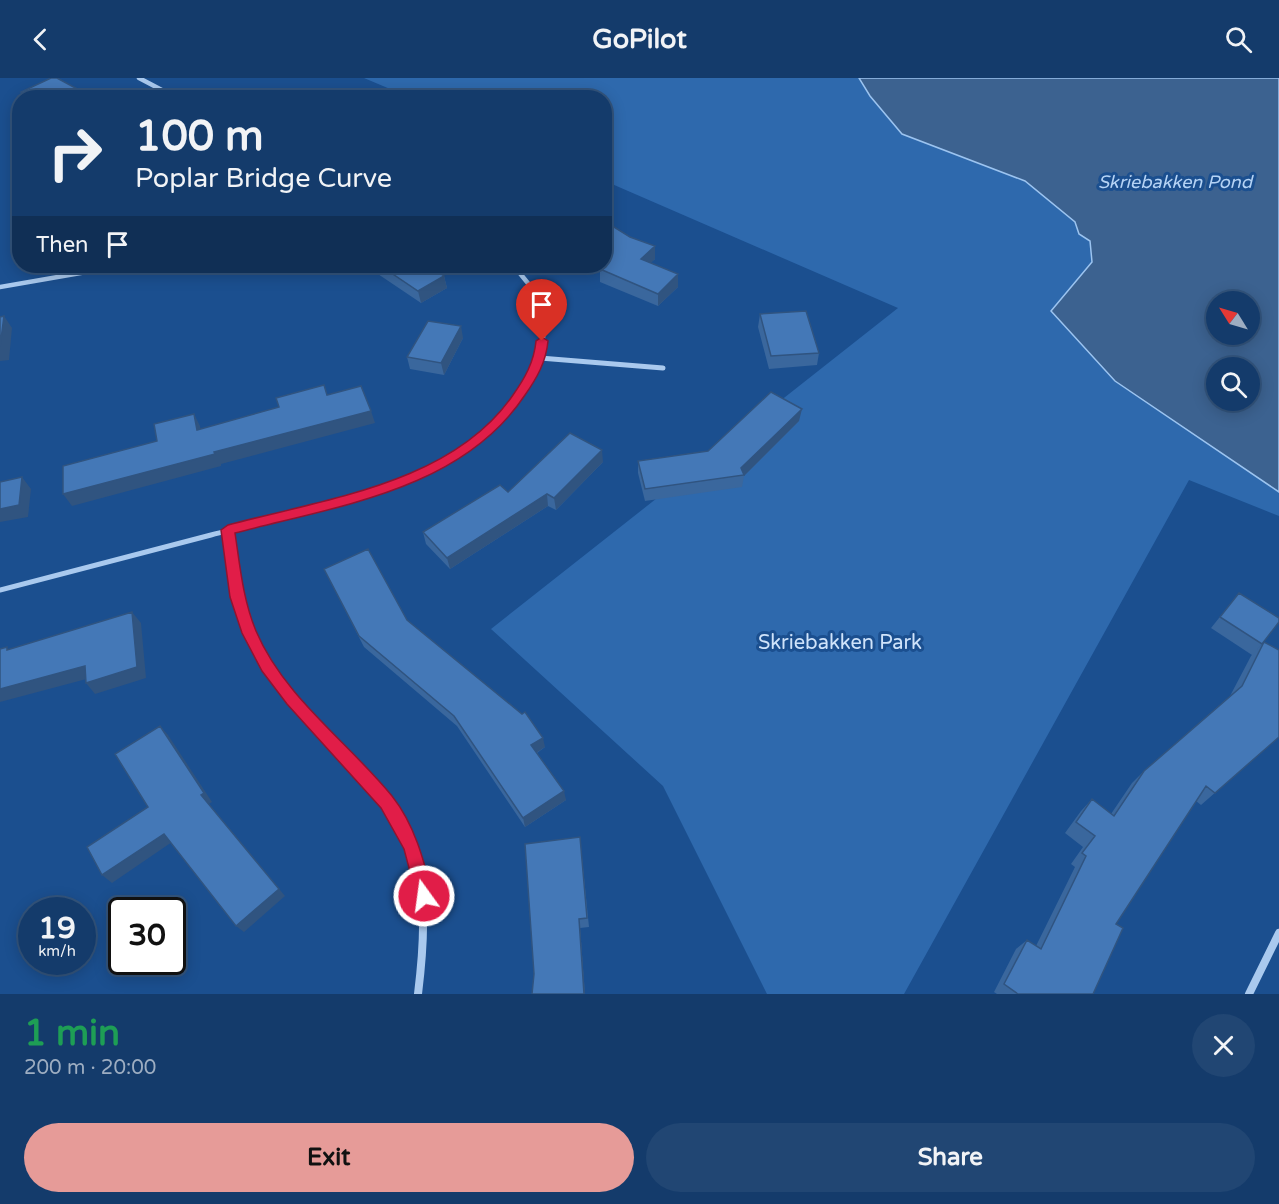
<!DOCTYPE html>
<html lang="en">
<head>
<meta charset="utf-8">
<style>
  :root { --surface:#143b6b; --page:#214673; --text:#f1f3f6; --muted:#9dadc1; --line:#33557e; --accent:#e69b98 }
  body { margin:0; font-family:"Varela Round",sans-serif; background:var(--page); color:var(--text); height:100vh; display:flex; flex-direction:column; font-size:22px; white-space:nowrap }
  * { box-sizing:border-box; margin:0 }
  p { font-size:20px; color:var(--muted) }
  .icon { flex:none; width:33px; height:33px; fill:none; stroke:currentColor; stroke-width:2; stroke-linecap:round; stroke-linejoin:round }
  .map { position:relative; height:916px; overflow:hidden }
  .drawer { display:flex; flex-direction:column; background:var(--surface); flex:1 }
  .drawer>* { flex:none }
  .hud { position:absolute; left:12px; top:12px; width:600px; height:183px; border-radius:24px; box-shadow:0 3px 15px #0003,0 0 0 2px var(--line); background:#143b6b; color:var(--text); overflow:hidden }
  .needle { width:39px; rotate:307deg }
  .fabs { position:absolute; left:1206px; top:213px; display:grid; gap:12px }
  .fabs a { display:grid; place-items:center; width:54px; height:54px; border-radius:50%; background:var(--surface); box-shadow:0 3px 15px #0003,0 0 0 2px var(--line); font-size:30px }
  .speed { position:absolute; left:18px; top:819px; display:flex; gap:12px; font-size:30px; font-weight:700; text-align:center }
  .speed>* { display:grid; place-content:center; width:78px; height:78px; border-radius:50%; background:var(--surface); box-shadow:0 3px 15px #0003,0 0 0 2px var(--line); line-height:1 }
  .speed small { font-size:15px; font-weight:400 }
  .speed .limit { border:3px solid #111; border-radius:9px; background:#fff; color:#111 }
  .pin { position:absolute; display:grid; place-items:center; width:51px; height:51px; color:#fff; margin:-62px -26px; border-radius:50% 50% 50% 0; rotate:-45deg; box-shadow:0 0 6px #0007 }
  .pin .icon { rotate:45deg }
  .me { position:absolute; width:66px; margin:-33px; rotate:346deg; stroke-linejoin:round; filter:drop-shadow(0 0 4px #0008) }
  .turn { display:flex; align-items:center; gap:21px; height:126px; padding:0 24px; font-size:27px }
  .turn .icon { width:78px; height:78px; stroke-width:2.5 }
  .turn b { display:block; font-size:42px; line-height:51px }
  .then { display:flex; align-items:center; height:57px; padding:0 24px; background:#0003; gap:12px; font-size:22px }
  .round { display:grid; place-items:center; flex:none; width:63px; height:63px; border-radius:32px; background:var(--page) }
  .head { display:flex; align-items:center; justify-content:space-between; height:102px; padding:0 24px }
  h1 { font-size:36px; font-weight:800; line-height:45px; color:#1e9e55 }
  .primary-button { display:flex; gap:12px; margin-top:auto; padding:12px 24px }
  .primary-button a { flex:1; height:69px; border-radius:36px; background:var(--accent); color:#111; font-size:24px; font-weight:800; line-height:69px; text-align:center }
  .primary-button a+a { background:var(--page); color:var(--text) }
  header { display:flex; justify-content:space-between; align-items:center; height:78px; padding:0 24px; background:var(--surface); font-size:27px; font-weight:800 }
  .map>svg:first-child { display:block }
  .green { fill:#2e69ad; fill-rule:evenodd }
  .water { fill:#3c6290; stroke:#9cc4f0; stroke-width:1.5; fill-rule:evenodd }
  .lines { fill:none; stroke-linecap:round; stroke-linejoin:round }
  .street-far2 { stroke:#a9c9ee; stroke-width:4.5 }
  .street-far1 { stroke:#a9c9ee; stroke-width:5 }
  .street { stroke:#a9c9ee; stroke-width:8 }
  .wall { fill:#3a679d }
  .shaded-wall { fill:#305480 }
  .building { fill:#4478b7; stroke:#305480; stroke-width:1.5 }
  .route { fill:#e11d48; stroke:#92132f; stroke-width:1.5 }
  .labels { text-anchor:middle; stroke-width:6; stroke-linejoin:round; paint-order:stroke }
  .far-water-label { font-size:18px; font-style:italic; fill:#b5d3f5; stroke:#1b4f8f }
  .park-label { font-size:20px; fill:#cfe3fa; stroke:#1b4f8f }
</style>
</head>
<body>
<header><svg class="icon" aria-label="back" viewBox="0 0 24 24"><path d="M15 5l-7 7 7 7"/></svg>GoPilot<svg class="icon" aria-label="search" viewBox="0 0 24 24"><circle cx="10" cy="10" r="6"/><path d="M15 15l6 6"/></svg></header>
<div class="map">
<svg width="1279" height="916" viewBox="0 0 1279 916">
  <rect width="100%" height="100%" fill="#1b4f8f"/>
  <!-- green -->
  <path class="green" d="M364,0H1279V438L1189,402L904,916H767L663,708L491,551L898,230L605,103L604,20L409,19ZM1216,224H1250V256H1216ZM1216,290H1250V322H1216Z"/>
  <!-- water -->
  <path class="water" d="M859,0H1279V414L1115,303L1051,233L1092,184L1090,163L1079,156L1075,144L1025,103L902,56L870,18ZM1216,224H1250V256H1216ZM1216,290H1250V322H1216Z"/>
  <g class="lines">
    <!-- street-far2 -->
    <path class="street-far2" d="M139,0L177,20
      M514,188L531,209L541,231
      M0,209L121,188"/>
    <!-- street-far1 -->
    <path class="street-far1" d="M540,280L663,290
      M228,452L242,529
      M0,512C70,494 140,475 211,457C319,428 473,408 530,299C541,278 547,253 541,229"/>
    <!-- street -->
    <path class="street" d="M242,528C249,552 258,577 273,598C315,657 384,698 410,767C428,814 424,867 418,916
      M1249,916L1279,855"/>
  </g>
  <!-- wall -->
  <path class="wall" d="M21,14L94,20H24Z
    M604,145L630,159L655,181L650,185L678,196V209L658,228L600,204V191L602,190L598,188H604Z
    M371,188H429L444,198L447,210L421,225L372,192Z
    M760,236L819,275L817,287L769,291L758,249Z
    M463,260L444,297L410,291L407,279Z
    M799,343L744,398L742,409L645,423L638,395V383L708,373Z
    M603,384L556,432L548,428L450,491L426,466L423,454L508,414Z
    M324,491L407,542L545,669L537,675L566,722L525,749L457,648L364,569Z
    M1239,515L1262,566L1252,577L1211,550Z
    M1264,564L1279,659L1201,727L1196,723L1116,846L1093,916H997L994,914L1016,871L1027,862L1036,868L1075,789L1071,786L1083,769L1065,755L1081,733L1092,721L1111,736L1132,705L1144,693L1230,618L1251,578Z
    M581,770L589,849L580,850L585,916H532Z"/>
  <!-- shaded-wall -->
  <path class="shaded-wall" d="M655,168V181L641,194V181Z
    M678,196V209L658,228V216Z
    M444,198L447,210L421,225L418,213Z
    M4,238L12,250L9,282L0,283V269Z
    M461,248L463,260L444,297L441,285Z
    M802,331L799,343L744,398L741,390Z
    M371,333L375,345L221,386V388L72,428L63,416L214,374Z
    M194,336L200,348L203,364L197,352Z
    M602,372L603,384L556,432L554,420Z
    M22,399L31,411L28,439L0,444V431Z
    M547,416L548,428L450,491L447,480Z
    M132,534L141,545L146,600L95,616L86,605Z
    M85,588L94,599L0,624V611Z
    M160,648L168,657L212,724L209,726L285,818L244,854L236,848L201,717Z
    M543,660L545,669L533,677L531,667Z
    M564,713L566,722L525,749L523,740Z
    M164,756L172,764L112,805L102,797Z
    M579,841L580,850L585,916H584Z"/>
  <!-- building -->
  <path class="building" d="M51,0H57L94,20H33L21,14Z
    M606,144L630,159L655,168L641,181L678,196L658,216L600,191L610,183L604,180V145Z
    M381,188H429L444,198L418,213Z
    M806,233L819,275L771,278L760,236Z
    M4,238L0,269V239Z
    M428,243L461,248L441,285L407,279Z
    M324,307L327,317L361,308L371,333L214,374L215,376L63,416V388L157,363L154,346L194,336L197,352L279,329L276,320Z
    M771,314L802,331L741,390L744,397L645,411L638,383L708,373Z
    M570,355L602,372L554,420L547,416L447,480L423,454L500,407L508,414Z
    M22,399L19,427L0,431V404Z
    M368,471L407,542L522,636L525,634L543,660L531,667L564,713L523,740L454,638L359,558L324,491Z
    M1239,515L1279,540V544L1262,566L1220,539Z
    M132,534L137,589L86,605L85,588L0,611V571L7,569V572Z
    M1264,564L1279,572V659L1215,715L1206,708L1116,846L1123,850L1093,916H1018L1004,906L1027,862L1041,871L1086,778L1082,775L1095,758L1076,744L1092,721L1114,738L1144,693L1242,608Z
    M160,648L204,715L201,717L279,811L236,848L164,756L102,797L87,769L148,729L115,676Z
    M580,759L587,840L579,841L584,916H532L534,896L525,766Z"/>
  <!-- route -->
  <path class="route" d="M542,259L548,263C546,284 537,300 525,317C462,412 337,428 235,455C240,488 243,522 256,553C284,619 348,664 392,718C415,747 424,783 433,818L430,824L424,827L418,824L404,771L381,730L287,626L262,593L242,555L230,519L221,452L228,447C324,421 452,406 513,317C525,300 534,284 536,263Z"/>
  <g class="labels">
    <!-- far-water labels -->
    <g class="far-water-label">
      <text x="1175" y="110">Skriebakken Pond</text>
    </g>
    <!-- park labels -->
    <g class="park-label">
      <text x="840" y="571">Skriebakken Park</text>
    </g>
  </g>
</svg>
<div class="fabs">
<a><svg class="needle" viewBox="-14 -14 28 28"><path d="M0-13l5 13h-10z" fill="#e53935"/><path d="M0 13l5-13h-10z" fill="#9dadc1"/></svg></a>
<a><svg class="icon" aria-label="search" viewBox="0 0 24 24"><circle cx="10" cy="10" r="6"/><path d="M15 15l6 6"/></svg></a>
</div>
<div class="speed"><div>19<small>km/h</small></div><div class="limit">30</div></div>
<div class="pin" style="left:542px;top:263px;background:#d93025"><svg class="icon" aria-label="arrive" viewBox="0 0 24 24"><path d="M6 21V4h12l-3 4 3 4H6"/></svg></div>
<svg class="me" style="left:424px;top:818px" viewBox="-20 -20 40 40"><circle r="17" fill="#e11d48" stroke="#fff" stroke-width="3"/><path d="M0-11L8 9 0 5-8 9z" fill="#fff"/></svg>
<div class="hud">
<div class="turn"><svg class="icon" aria-label="right" viewBox="0 0 24 24"><path d="M7 20v-9h11M14 6l5 5-5 5"/></svg><div><b>100 m</b>Poplar Bridge Curve</div></div>
<div class="then">Then<svg class="icon" aria-label="arrive" viewBox="0 0 24 24"><path d="M6 21V4h12l-3 4 3 4H6"/></svg></div>
</div>
</div>
<section class="drawer">
<div class="head"><div><h1>1 min</h1><p>200 m · 20:00</p></div><a class="round"><svg class="icon" aria-label="close" viewBox="0 0 24 24"><path d="M6 6l12 12M18 6L6 18"/></svg></a></div>
<div class="primary-button"><a>Exit</a><a>Share</a></div>
</section>
</body>
</html>
